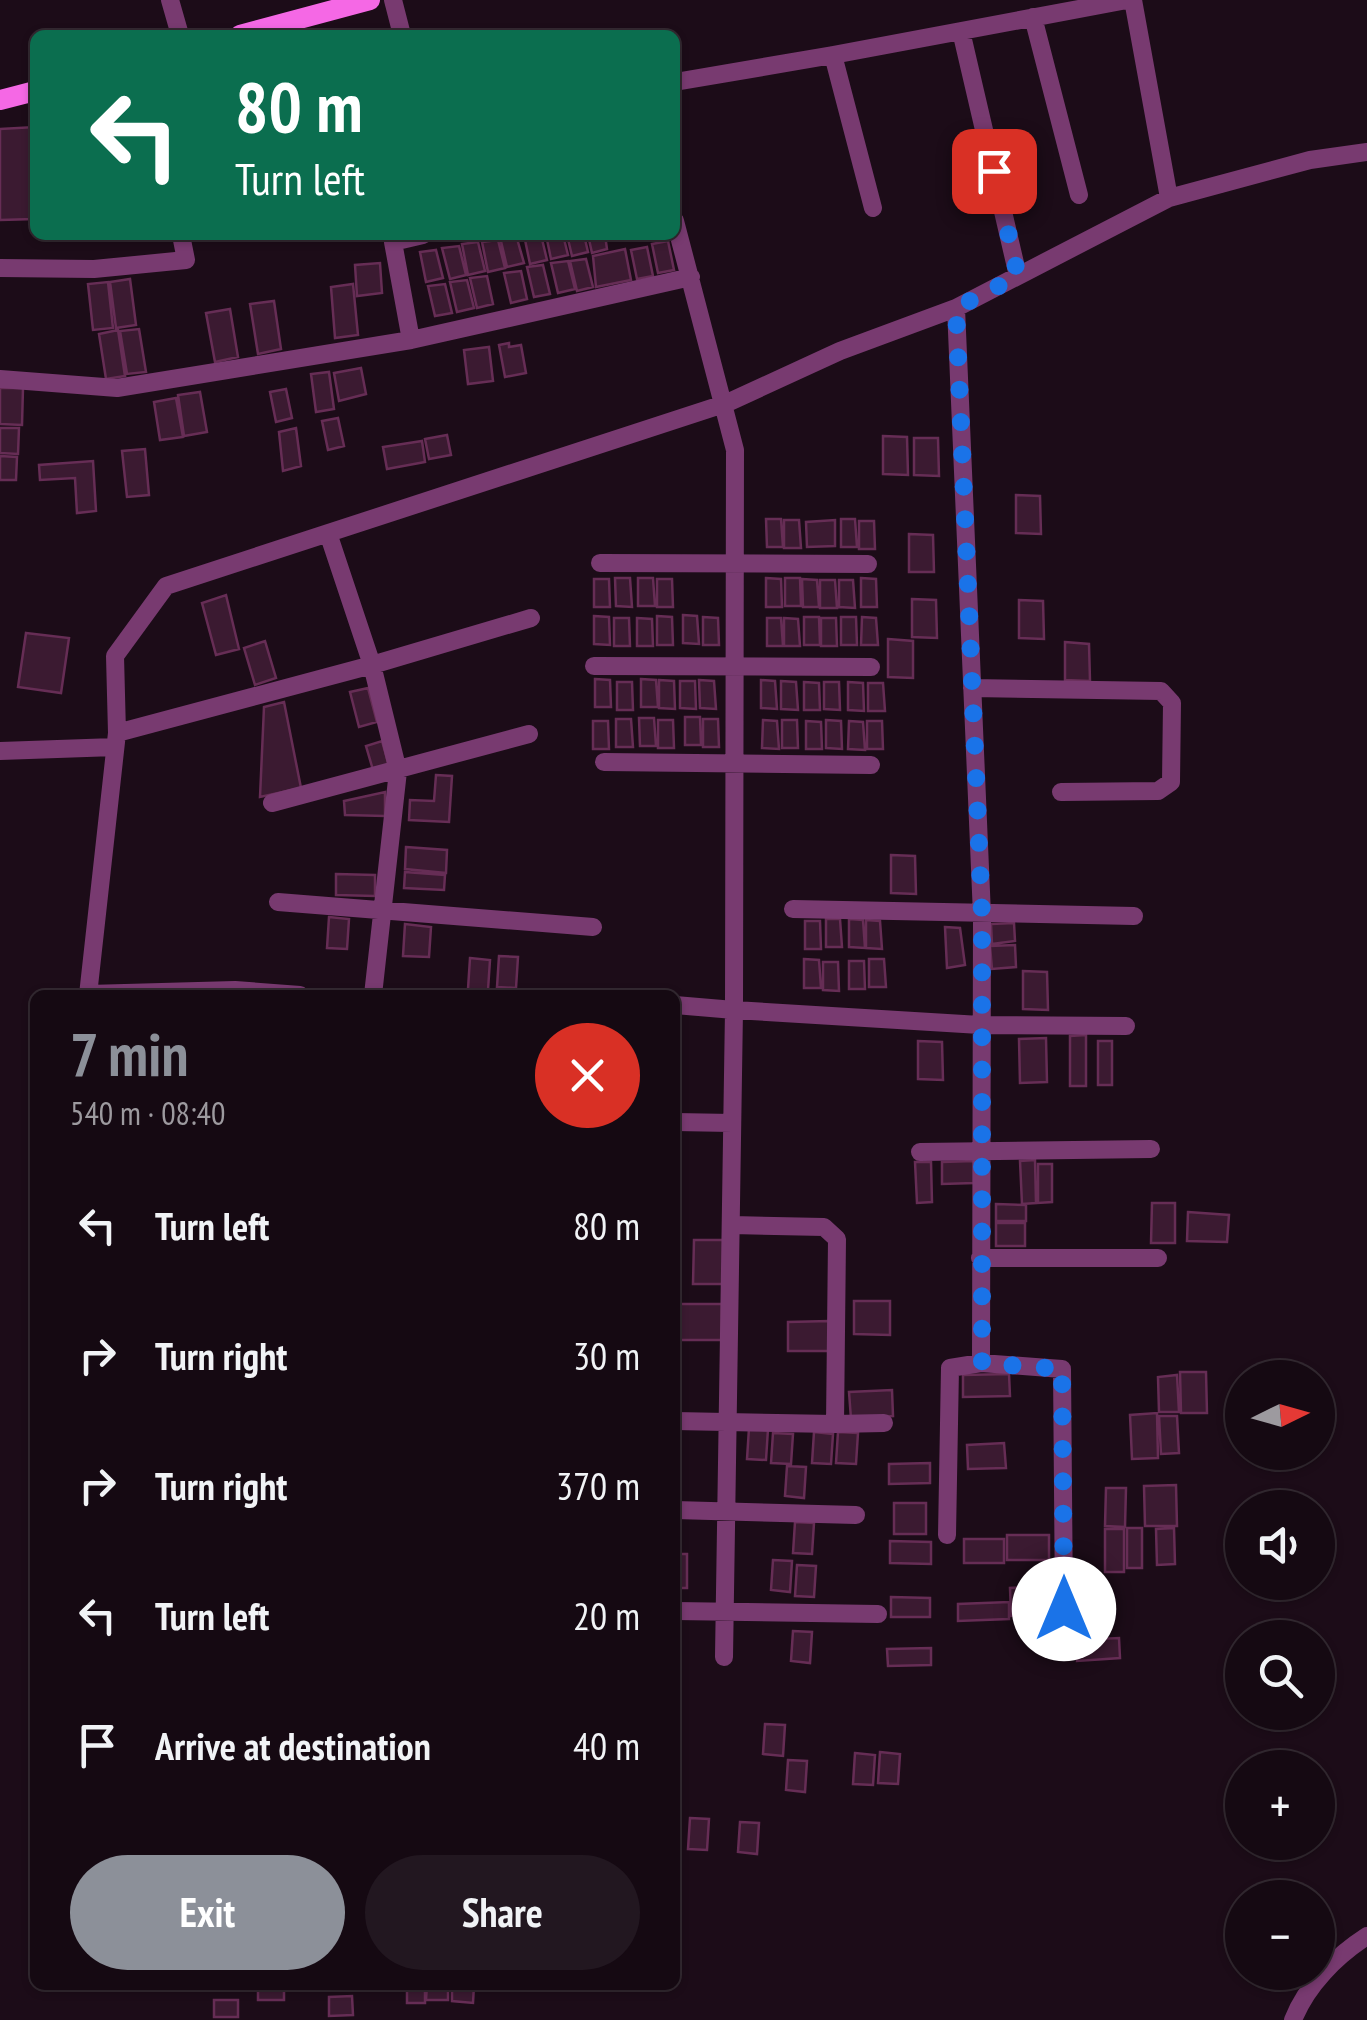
<!DOCTYPE html>
<html lang="en">
<head>
<meta charset="utf-8">
<style>
  :root { --surface:#150912; --page:#221720; --text:#f1f3f6; --muted:#9d9a9f; --line:#342a32; --accent:#8c9099 }
  body { margin:0; font-family:"PT Sans Narrow",sans-serif; background:var(--page); color:var(--text); height:100vh; display:flex; flex-direction:column; font-size:38px; white-space:nowrap }
  * { box-sizing:border-box; margin:0 }
  p { font-size:32px; color:var(--muted) }
  .icon { flex:none; width:55px; height:55px; fill:none; stroke:currentColor; stroke-width:2; stroke-linecap:round; stroke-linejoin:round }
  .map { position:relative; flex:1; overflow:hidden }
  .drawer { position:absolute; left:30px; top:990px; width:650px; height:1000px; display:flex; flex-direction:column; background:var(--surface); border-radius:15px; box-shadow:0 2px 8px #0004,0 0 0 2px var(--line) }
  .drawer>* { flex:none }
  .banner { position:absolute; left:30px; top:30px; width:650px; height:210px; border-radius:15px; box-shadow:0 2px 8px #0004,0 0 0 2px var(--line); background:#0b6e4f; color:#fff; overflow:hidden }
  .needle { width:65px; rotate:85deg }
  .tools { position:absolute; left:1225px; top:1360px; display:grid; gap:20px }
  .tools a { display:grid; place-items:center; width:110px; height:110px; border-radius:50%; background:var(--surface); box-shadow:0 2px 8px #0004,0 0 0 2px var(--line); font-size:50px }
  .pin { position:absolute; display:grid; place-items:center; width:85px; height:85px; color:#fff; margin:-42px; border-radius:20px; box-shadow:0 5px 15px #0006 }
  .me { position:absolute; width:110px; margin:-55px; rotate:0deg; stroke-linejoin:round; filter:drop-shadow(0 0 8px #0008) }
  .turn { display:flex; align-items:center; gap:35px; height:210px; padding:0 40px; font-size:45px }
  .turn .icon { width:130px; height:130px; stroke-width:2.5 }
  .turn b { display:block; font-size:70px; line-height:85px }
  .round { display:grid; place-items:center; flex:none; width:105px; height:105px; border-radius:52px; background:var(--page) }
  .summary { display:flex; align-items:center; justify-content:space-between; height:170px; padding:0 40px }
  h1 { font-size:60px; font-weight:700; line-height:75px; color:var(--accent) }
  .action { display:flex; gap:20px; margin-top:auto; padding:20px 40px }
  .action a { flex:1; height:115px; border-radius:60px; background:var(--accent); color:#fff; font-size:40px; font-weight:700; line-height:115px; text-align:center }
  .action a+a { background:var(--page); color:var(--text) }
  ul { padding:0; list-style:none }
  li { display:flex; align-items:center; gap:30px; height:130px; padding:0 40px }
  li div { flex:1 }
  li b { display:block; font-size:38px }
  li em { font-style:normal }
  .map>svg:first-child { display:block }
  .building { fill:#3b1a31; stroke:#662d55; stroke-width:2.5 }
  .lines { fill:none; stroke-linecap:round; stroke-linejoin:round }
  .street { stroke:#783a70; stroke-width:18 }
  .secondary { stroke:#f568e5; stroke-width:20 }
  .route { stroke:#1a73e8; stroke-width:18; stroke-dasharray:0 32.4 }
</style>
</head>
<body>
<div class="map">
<svg width="1367" height="2020" viewBox="0 0 1367 2020">
  <rect width="100%" height="100%" fill="#1c0c18"/>
  <!-- building -->
  <path class="building" d="M35,127L34,219L0,220V129Z
    M516,235L524,263L507,267L500,237Z
    M524,235H541L547,260L530,264Z
    M546,235H563L568,255L551,259Z
    M567,235H584L588,252L572,256Z
    M588,235H605L607,249L592,253Z
    M498,240L505,268L488,272L482,242Z
    M668,241L674,270L658,273L652,244Z
    M478,242L485,271L468,275L462,244Z
    M459,246L466,275L450,279L442,248Z
    M647,247L653,276L637,279L631,250Z
    M625,249L631,280L596,287L593,256Z
    M436,250L443,278L426,282L420,252Z
    M586,259L593,287L577,291L570,261Z
    M568,261L575,289L558,293L551,263Z
    M380,263L382,293L357,296L355,265Z
    M543,265L550,294L534,297L527,267Z
    M521,271L527,299L511,303L504,273Z
    M487,276L493,304L477,308L470,278Z
    M130,279L136,325L116,328L110,282Z
    M467,280L474,308L457,312L450,282Z
    M108,282L113,328L93,330L88,284Z
    M353,284L358,335L335,338L331,287Z
    M445,284L452,313L435,316L428,286Z
    M274,301L281,349L258,354L250,304Z
    M230,309L238,357L215,362L206,313Z
    M139,329L146,372L127,374L120,331Z
    M118,330L125,376L106,379L99,334Z
    M509,343V347L521,345L526,373L505,377L499,345Z
    M489,347L493,381L468,384L464,350Z
    M361,368L366,394L339,401L334,373Z
    M329,372L334,409L316,412L311,374Z
    M0,388H23L22,425L0,424Z
    M286,389L292,418L276,422L270,392Z
    M200,392L207,432L184,436L178,395Z
    M176,398L183,437L160,440L154,402Z
    M338,418L344,446L328,450L322,421Z
    M0,428H19L18,454L0,453Z
    M296,428L301,466L283,471L279,432Z
    M447,435L451,455L429,459L425,439Z
    M883,436L907,437L908,475L883,474Z
    M914,438H938L939,476L914,475Z
    M422,441L425,462L387,469L383,447Z
    M145,449L149,495L127,497L122,451Z
    M0,456L17,457L16,480H0Z
    M93,461L96,511L77,513L75,478L40,480L39,465Z
    M1016,495L1040,496L1041,534L1016,533Z
    M766,519H781L783,547H767Z
    M841,519H855L857,547H841Z
    M784,520H799L801,548H784Z
    M835,520V546L807,547L806,522Z
    M859,521H874L875,549H859Z
    M909,534L933,535L934,572H909Z
    M615,578H630L632,607L616,606Z
    M638,578H653L655,606H638Z
    M766,578L781,579L782,607H766Z
    M785,578H800L801,606H785Z
    M861,578L876,579L877,607H861Z
    M594,579H609L610,607H594Z
    M657,579H672L673,607H657Z
    M802,579L817,580L819,607H803Z
    M820,580H835L837,608H820Z
    M839,580H853L855,608L839,607Z
    M226,595L239,649L216,655L202,603Z
    M912,599L936,600L937,638L912,637Z
    M1019,600L1043,601L1044,639L1019,638Z
    M683,615L697,616L699,644L683,643Z
    M594,616L609,617L610,645L594,644Z
    M657,616L672,617L673,645H657Z
    M703,617L718,618L719,645H703Z
    M804,617H819L820,645H804Z
    M841,617H856L857,645H841Z
    M862,617L876,618L878,645H861Z
    M614,618H629L630,646H614Z
    M637,618L652,619L653,646H637Z
    M767,618H781L783,646H767Z
    M784,618L798,619L800,646H784Z
    M821,618H836L837,646H821Z
    M26,633L69,638L61,693L18,687Z
    M888,639L913,641V678L888,677Z
    M265,641L276,678L255,685L244,648Z
    M1065,642L1089,644L1090,681L1065,680Z
    M595,679L610,680L611,707H595Z
    M641,679L656,680L658,707H641Z
    M659,680L674,681L675,709L659,708Z
    M699,680L714,681L716,709L700,708Z
    M761,680L775,681L777,709L761,708Z
    M680,681H695L696,709L680,708Z
    M781,681L796,682L798,710L781,709Z
    M617,682H632L633,710H617Z
    M804,682L819,683L820,710H804Z
    M824,682H839L840,710L824,709Z
    M848,682L863,683L864,711L848,710Z
    M868,683H883L885,711H868Z
    M368,688L377,722L359,727L350,692Z
    M284,702L301,788L260,797L264,707Z
    M685,717H700L701,745H685Z
    M639,718H654L656,746H640Z
    M616,719H631L633,747H616Z
    M703,719H718L719,747H703Z
    M658,720H673L674,748H658Z
    M763,720L777,721L779,749L762,748Z
    M782,720H797L798,748H782Z
    M826,720L841,721L842,749L826,748Z
    M593,721H608L609,749H593Z
    M806,721L821,722L822,749H806Z
    M849,721L863,722L865,750L848,749Z
    M867,721H882L883,749H867Z
    M382,741L389,766L373,770L366,746Z
    M436,775L452,776L449,822L409,820L410,800L434,801Z
    M385,792V816L345,815L344,801Z
    M406,847L447,850L446,873L405,869Z
    M891,855L915,856L916,894L891,893Z
    M405,872L445,875L444,890L404,888Z
    M336,874L375,875V896L336,895Z
    M329,917L349,919L347,949L327,948Z
    M826,919H840L842,947H826Z
    M849,919L863,920L865,948L849,947Z
    M866,920L880,921L882,949L866,948Z
    M805,921H820L821,949H805Z
    M1014,923L1015,941L992,944L991,924Z
    M405,924L431,927L429,957L403,956Z
    M945,927L960,928L965,965L947,968Z
    M1015,945L1016,967L992,969L990,946Z
    M499,956L518,957L516,988L497,987Z
    M470,958L490,960L488,990L468,989Z
    M804,959L819,960L821,988H804Z
    M869,959H884L886,987H869Z
    M849,961H864L865,989H849Z
    M823,962H838L839,991L823,990Z
    M1023,971L1047,972L1048,1010L1023,1009Z
    M1086,1035V1086H1070V1036Z
    M1046,1038L1047,1082L1020,1083L1019,1039Z
    M918,1041L942,1042L943,1080L918,1079Z
    M1098,1041H1112V1085H1098Z
    M1035,1160L1036,1203L1022,1204L1020,1161Z
    M974,1161V1183L942,1184V1162Z
    M915,1162H931L932,1202L917,1203Z
    M1038,1164H1052V1202L1038,1203Z
    M1152,1203H1175V1243H1151Z
    M996,1204L1026,1205V1221H996Z
    M1188,1212L1229,1215L1227,1242L1187,1241Z
    M996,1223H1025V1246H996Z
    M694,1240H728L727,1284H693Z
    M854,1301H890V1335L854,1334Z
    M680,1304H722V1340H680Z
    M829,1321V1351H788V1322Z
    M1180,1372H1206L1207,1413H1181Z
    M1009,1374L1010,1396L963,1397V1375Z
    M1177,1375L1179,1412H1159L1158,1377Z
    M892,1390L893,1416L851,1419L849,1392Z
    M1157,1413L1158,1458L1132,1459L1130,1415Z
    M1159,1416H1177L1179,1453L1161,1454Z
    M749,1428L768,1429L766,1460L747,1459Z
    M814,1432L833,1434L831,1464L812,1463Z
    M838,1432L858,1433L856,1464L836,1463Z
    M773,1433L793,1434L791,1464L771,1463Z
    M1004,1443L1006,1468L968,1469L967,1445Z
    M930,1463V1483L889,1484V1464Z
    M787,1466L806,1467L804,1498L785,1496Z
    M1176,1485L1177,1526H1145L1144,1486Z
    M1106,1488H1126L1125,1527L1105,1526Z
    M894,1503H926V1534H894Z
    M795,1522L814,1523L812,1554L793,1553Z
    M1127,1528H1142V1568H1127Z
    M1174,1528L1175,1564L1157,1565L1156,1529Z
    M1105,1529H1124V1572H1105Z
    M1007,1535H1049V1560H1007Z
    M964,1539H1004V1563H964Z
    M890,1541L931,1542V1564L890,1563Z
    M675,1554H687V1588H675Z
    M773,1560L792,1561L790,1592L771,1590Z
    M797,1565L816,1566L814,1597L795,1596Z
    M1049,1586L1050,1615L1011,1616L1010,1588Z
    M891,1597L930,1598V1617H891Z
    M1009,1602V1619L958,1621V1604Z
    M793,1631L812,1632L810,1663L791,1661Z
    M1119,1638L1120,1658L1077,1661L1076,1640Z
    M931,1648V1665L888,1666L887,1649Z
    M765,1724L785,1725L783,1756L763,1754Z
    M880,1752L900,1754L898,1784L878,1783Z
    M855,1753L875,1755L873,1785L853,1784Z
    M788,1760L807,1761L805,1792L786,1790Z
    M690,1818L709,1819L707,1850L688,1849Z
    M740,1822L759,1823L757,1854L738,1852Z
    M258,1985H284V2000H258Z
    M407,1985H425V2003H407Z
    M427,1985H448V2000H426Z
    M452,1985H474L473,2003L452,2001Z
    M352,1996L353,2015L329,2016V1997Z
    M214,2000H238V2017H214Z"/>
  <g class="lines">
    <!-- street -->
    <path class="street" d="M170,0L180,35
      M393,0L402,35
      M1133,0L1169,198
      M1033,17L1079,195
      M961,31L1018,276
      M675,82L833,55
      M873,208L833,55L1127,0
      M675,221L735,450L734,1010L675,1005
      M423,235L393,242L411,340L691,277
      M0,268L94,269L186,260L181,235
      M956,308L982,915L981,1363
      M0,379L117,388L411,340
      M600,563L868,564
      M594,666L871,667
      M972,688L1161,691L1172,703L1171,782L1158,791L1061,792
      M117,733L372,665L328,533
      M0,751L115,747
      M604,762L871,765
      M272,803L529,734
      M278,902L593,927
      M793,909L1134,916
      M88,994L235,990L300,995
      M88,995L117,733L115,656L166,586L727,403L840,351L956,308L1169,198L1310,160L1367,152
      M373,995L398,771L372,665L531,618
      M675,1122L732,1123
      M920,1152L1151,1149
      M980,1258H1158
      M675,1421L835,1424L837,1239L824,1227L732,1225
      M835,1424L884,1423
      M675,1510L856,1515
      M947,1535L950,1368L981,1363L1062,1369L1064,1609
      M675,1611L878,1614
      M724,1657L734,1010L980,1025L1126,1026
      M1293,2020C1307,1985 1336,1956 1367,1936"/>
    <!-- secondary -->
    <path class="secondary" d="M240,35L370,0
      M0,100L35,91"/>
  </g>
  <g class="lines">
    <!-- route -->
    <path class="route" d="M994,171L1018,276L956,308L982,915V1363L1062,1369L1064,1609"/>
  </g>
</svg>
<div class="tools">
<a><svg class="needle" viewBox="-14 -14 28 28"><path d="M0-13l5 13h-10z" fill="#e53935"/><path d="M0 13l5-13h-10z" fill="#9d9a9f"/></svg></a>
<a><svg class="icon" aria-label="sound" viewBox="0 0 24 24"><path d="M4 9h4l5-4v14l-5-4H4zM17 9q2 3 0 6"/></svg></a>
<a><svg class="icon" aria-label="search" viewBox="0 0 24 24"><circle cx="10" cy="10" r="6"/><path d="M15 15l6 6"/></svg></a>
<a>+</a>
<a>−</a>
</div>
<div class="pin" style="left:994px;top:171px;background:#d93025"><svg class="icon" aria-label="arrive" viewBox="0 0 24 24"><path d="M6 21V4h12l-3 4 3 4H6"/></svg></div>
<svg class="me" style="left:1064px;top:1609px" viewBox="-20 -20 40 40"><circle r="19" fill="#fff"/><path d="M0-13L10 11 0 6-10 11z" fill="#1a73e8"/></svg>
<div class="banner">
<div class="turn"><svg class="icon" aria-label="left" viewBox="0 0 24 24"><path d="M17 20v-9H6M10 6l-5 5 5 5"/></svg><div><b>80 m</b>Turn left</div></div>
</div>
<section class="drawer">
<div class="summary"><div><h1>7 min</h1><p>540 m · 08:40</p></div><a class="round" style="background:#d93025;color:#fff"><svg class="icon" aria-label="close" viewBox="0 0 24 24"><path d="M6 6l12 12M18 6L6 18"/></svg></a></div>
<ul>
<li><svg class="icon" aria-label="left" viewBox="0 0 24 24"><path d="M17 20v-9H6M10 6l-5 5 5 5"/></svg><div><b>Turn left</b></div><em>80 m</em></li>
<li><svg class="icon" aria-label="right" viewBox="0 0 24 24"><path d="M7 20v-9h11M14 6l5 5-5 5"/></svg><div><b>Turn right</b></div><em>30 m</em></li>
<li><svg class="icon" aria-label="right" viewBox="0 0 24 24"><path d="M7 20v-9h11M14 6l5 5-5 5"/></svg><div><b>Turn right</b></div><em>370 m</em></li>
<li><svg class="icon" aria-label="left" viewBox="0 0 24 24"><path d="M17 20v-9H6M10 6l-5 5 5 5"/></svg><div><b>Turn left</b></div><em>20 m</em></li>
<li><svg class="icon" aria-label="arrive" viewBox="0 0 24 24"><path d="M6 21V4h12l-3 4 3 4H6"/></svg><div><b>Arrive at destination</b></div><em>40 m</em></li>
</ul>
<div class="action"><a>Exit</a><a>Share</a></div>
</section>
</div>
</body>
</html>
